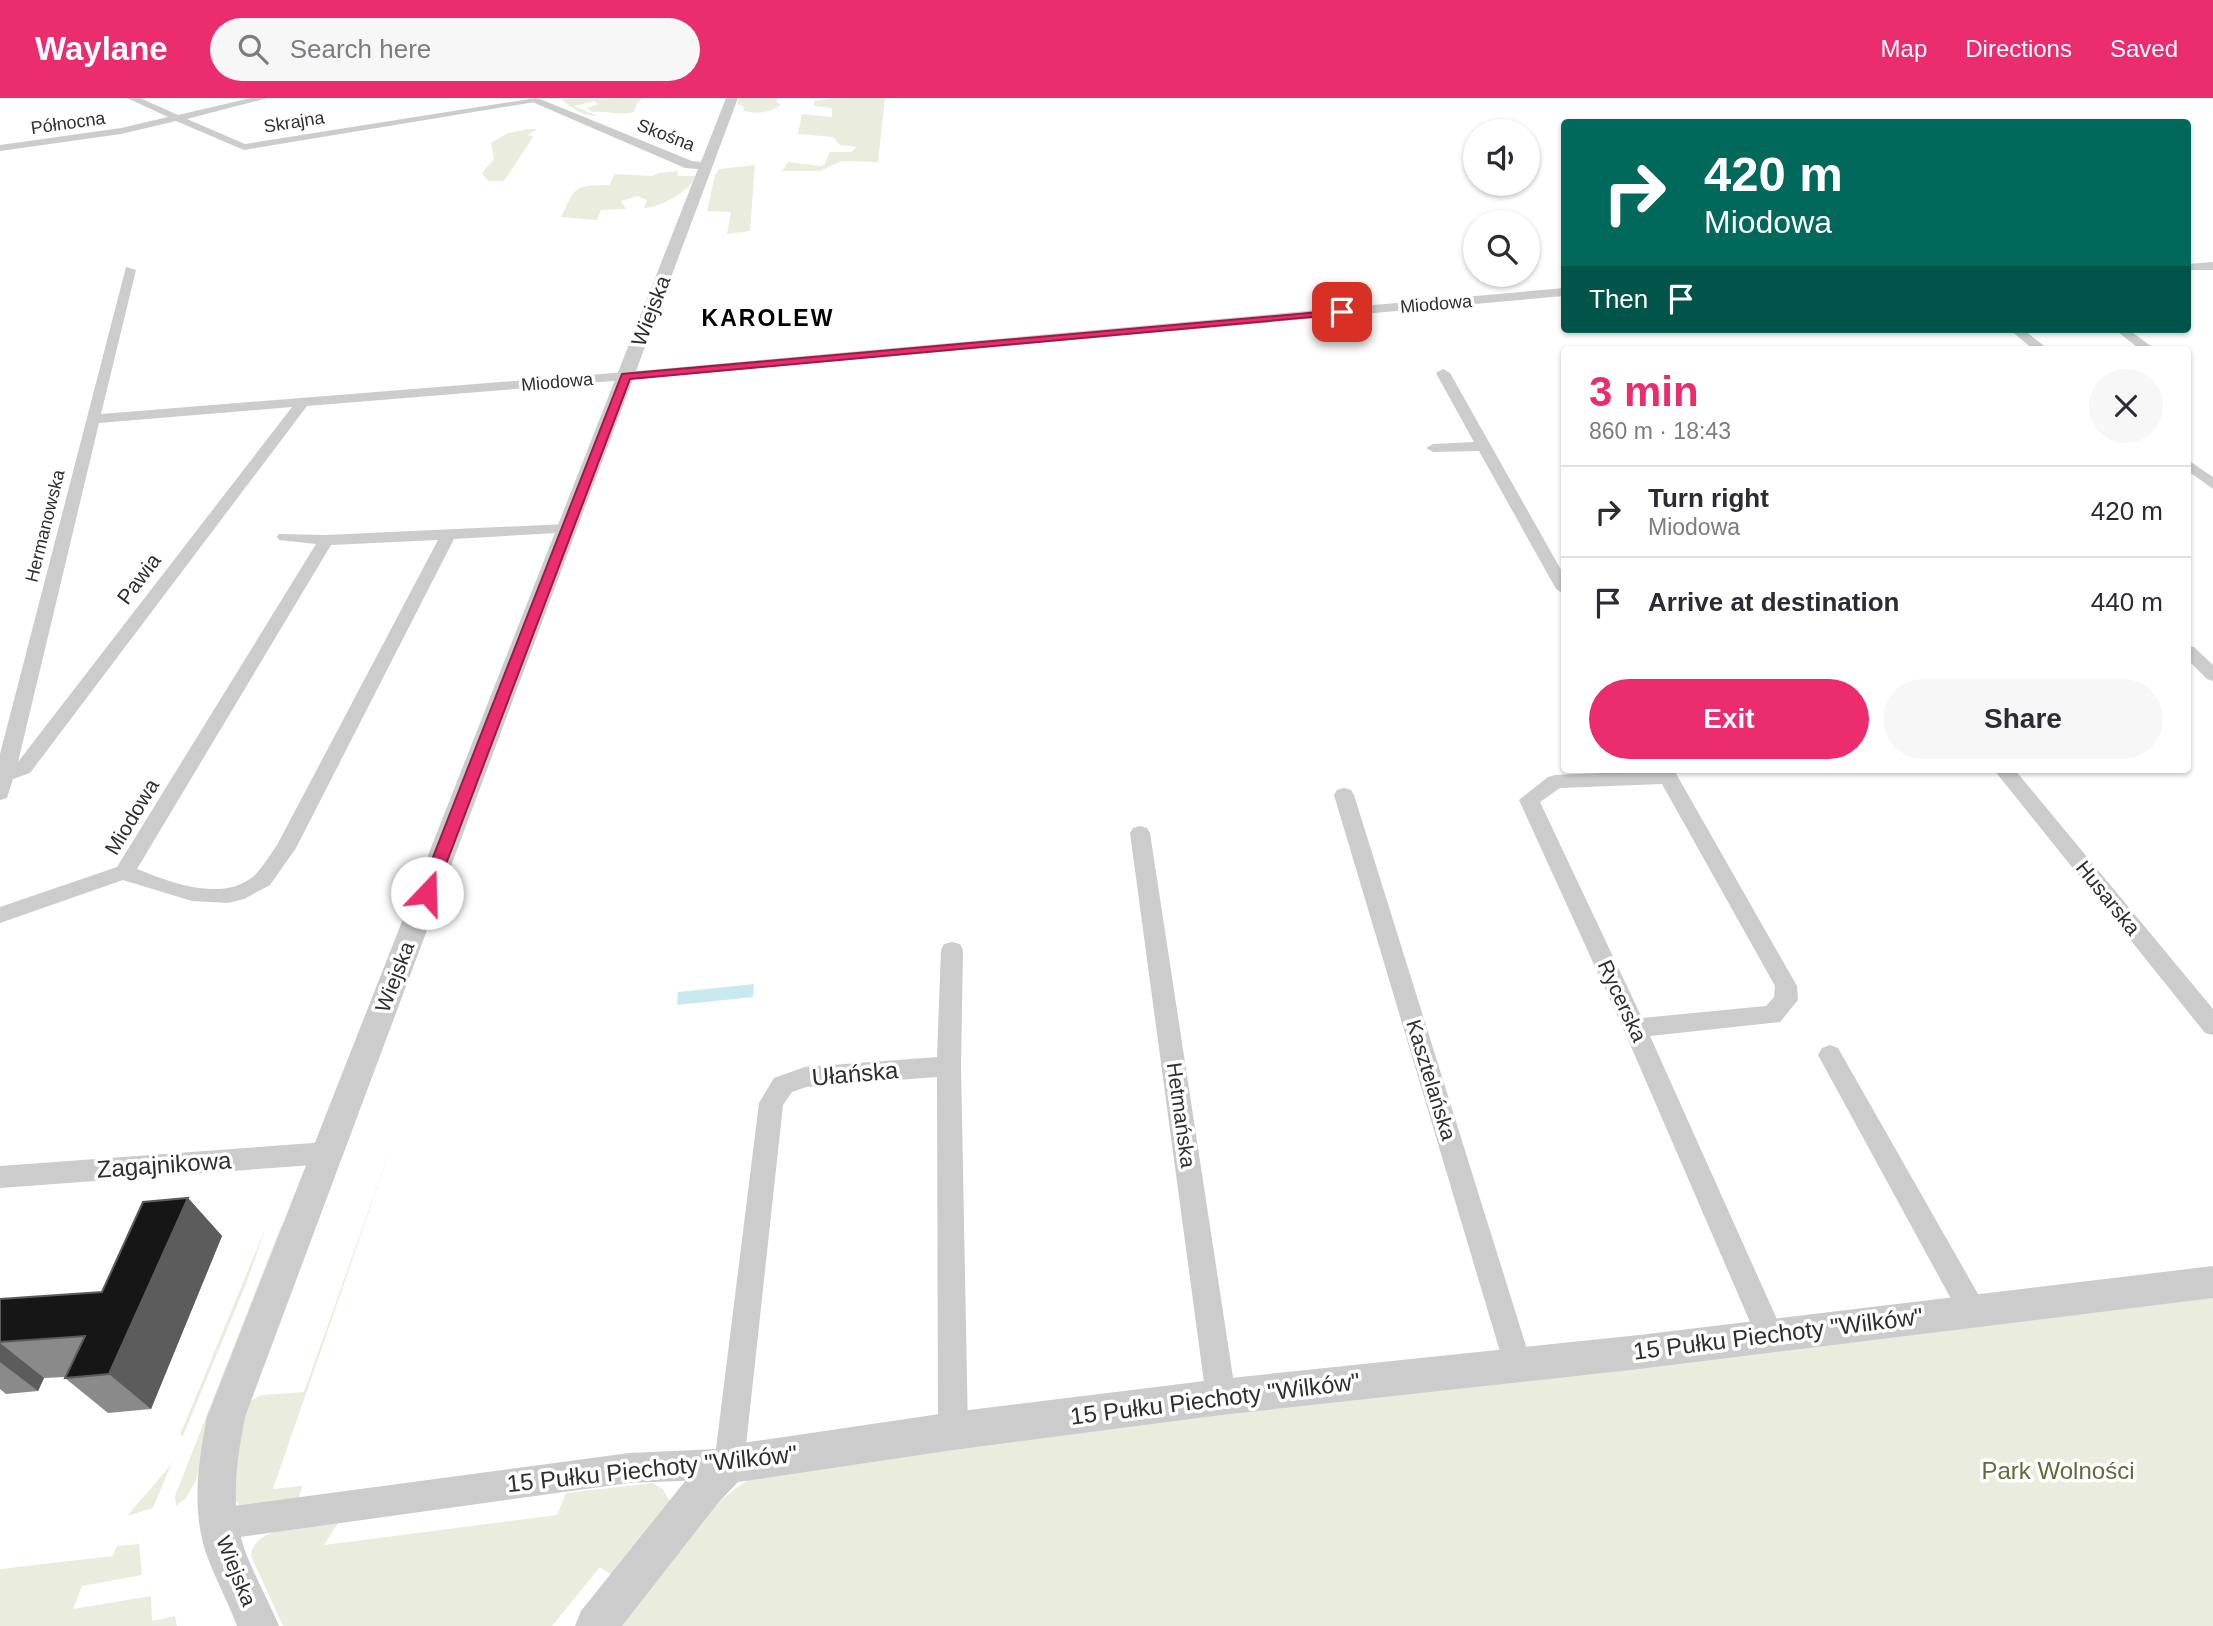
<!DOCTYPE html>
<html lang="en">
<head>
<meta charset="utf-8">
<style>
  :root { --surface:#fff; --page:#f7f7f7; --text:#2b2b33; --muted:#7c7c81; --line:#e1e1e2; --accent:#eb2c6e }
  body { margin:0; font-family:Arial,sans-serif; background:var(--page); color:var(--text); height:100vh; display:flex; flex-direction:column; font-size:26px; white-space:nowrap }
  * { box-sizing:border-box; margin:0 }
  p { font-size:23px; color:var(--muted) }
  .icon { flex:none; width:38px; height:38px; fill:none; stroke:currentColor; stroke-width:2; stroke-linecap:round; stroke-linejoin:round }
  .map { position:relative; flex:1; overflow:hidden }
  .sheet { position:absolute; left:1561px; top:248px; width:630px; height:427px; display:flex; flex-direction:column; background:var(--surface); border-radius:7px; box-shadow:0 2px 5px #0004 }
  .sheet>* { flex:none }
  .hud { position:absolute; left:1561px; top:21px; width:630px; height:214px; border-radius:7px; box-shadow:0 2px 5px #0004; background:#00695c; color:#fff; overflow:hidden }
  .buttons { position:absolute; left:1463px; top:21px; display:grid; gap:14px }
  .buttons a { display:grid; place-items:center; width:77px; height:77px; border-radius:50%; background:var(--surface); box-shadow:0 2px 5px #0004; font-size:35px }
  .pin { position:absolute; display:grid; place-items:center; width:60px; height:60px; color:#fff; margin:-30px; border-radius:14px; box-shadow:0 4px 10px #0006 }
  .me { position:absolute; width:77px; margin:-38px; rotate:21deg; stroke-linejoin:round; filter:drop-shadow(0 0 5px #0008) }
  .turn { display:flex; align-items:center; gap:24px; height:147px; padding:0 28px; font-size:32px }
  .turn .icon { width:91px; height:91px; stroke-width:2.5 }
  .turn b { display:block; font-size:49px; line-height:60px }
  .then { display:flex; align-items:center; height:66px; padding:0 28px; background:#0003; gap:14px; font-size:26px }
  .round { display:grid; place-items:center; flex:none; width:74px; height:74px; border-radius:37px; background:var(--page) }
  .head { display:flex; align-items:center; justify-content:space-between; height:119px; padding:0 28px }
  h1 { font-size:42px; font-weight:700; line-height:52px; color:var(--accent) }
  .button { display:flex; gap:14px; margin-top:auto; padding:14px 28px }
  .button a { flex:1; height:80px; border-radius:42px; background:var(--accent); color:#fff; font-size:28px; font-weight:700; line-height:80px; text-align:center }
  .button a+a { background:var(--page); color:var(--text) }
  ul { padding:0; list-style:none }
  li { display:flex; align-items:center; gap:21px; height:91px; padding:0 28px; border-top:2px solid var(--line) }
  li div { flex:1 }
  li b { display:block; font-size:26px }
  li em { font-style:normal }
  header { display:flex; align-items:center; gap:42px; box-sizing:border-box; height:98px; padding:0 35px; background:var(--accent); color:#fff }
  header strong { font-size:33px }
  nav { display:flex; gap:38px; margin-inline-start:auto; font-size:24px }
  .search { width:490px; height:63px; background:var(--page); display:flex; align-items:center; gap:18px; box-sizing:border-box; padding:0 24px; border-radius:38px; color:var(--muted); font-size:26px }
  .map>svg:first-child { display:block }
  .green { fill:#eaeddd }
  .water { fill:#c8e9ed }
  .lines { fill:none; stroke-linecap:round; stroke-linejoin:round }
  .minor { fill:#ccc; fill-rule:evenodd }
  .tertiary { fill:#ccc; fill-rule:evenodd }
  .wall { fill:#8a8a8a }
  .shaded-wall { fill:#5c5c5c }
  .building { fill:#161616; stroke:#5c5c5c; stroke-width:2 }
  .route { fill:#eb2c6e; stroke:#991d48; stroke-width:2 }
  .labels { text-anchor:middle; stroke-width:7; stroke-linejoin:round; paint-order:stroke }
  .far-street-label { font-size:18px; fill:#2f2f2f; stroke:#fff }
  .street-label { font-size:21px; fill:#2f2f2f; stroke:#fff }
  .far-district-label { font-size:23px; font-weight:bold; letter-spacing:2px; fill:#000; stroke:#fff }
  .near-street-label { font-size:24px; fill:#2f2f2f; stroke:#fff }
  .near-park-label { font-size:24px; fill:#606d3b; stroke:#fff }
</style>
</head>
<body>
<header>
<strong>Waylane</strong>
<div class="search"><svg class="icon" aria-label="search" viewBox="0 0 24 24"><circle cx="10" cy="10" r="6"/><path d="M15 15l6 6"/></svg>Search here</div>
<nav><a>Map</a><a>Directions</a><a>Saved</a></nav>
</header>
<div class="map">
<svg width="2213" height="1528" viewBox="0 0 2213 1528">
  <rect width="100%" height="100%" fill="#fff"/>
  <!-- green -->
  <path class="green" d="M643,0L637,5L634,14C621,18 607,13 592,14L587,10L598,6L595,3L574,8L597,18C583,18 571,10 561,1Z
    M739,0H778L776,3L781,7C769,15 758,16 744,13L743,8L737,6Z
    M836,0H885L878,64L842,63L820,73H782L788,64L820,68L824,67L830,54H851L857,49L840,47L833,39L798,36L802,16L832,19V10L814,8V3Z
    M529,31H537L528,37L533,39L504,83H488L482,75L494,61L491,45L508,35Z
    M755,67L750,133L727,136L731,114L707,113L715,77L719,71Z
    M678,73V78H696C690,93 660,110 644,110L647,102L637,98L621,103L626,111L601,112L597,122L561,119C577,87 573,88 609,87L615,76L653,78L658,75Z
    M394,1041L273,1391L302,1388L298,1405L240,1408C215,1379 238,1336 248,1304L262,1297L304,1294Z
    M281,1128L286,1129L195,1384L186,1400L176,1408L175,1398Z
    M266,1129L246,1186L153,1410L127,1418L170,1368L183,1338L180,1337Z
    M2213,1198V1528H618C652,1485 701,1410 747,1383C762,1375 782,1371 798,1366Z
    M653,1385L663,1391L670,1404L611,1477L600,1469L552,1528H283L251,1458C252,1427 317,1426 340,1422L324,1447L557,1417L566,1395Z
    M139,1446L142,1477L82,1488L73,1511L151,1498L152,1523L175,1518L177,1528H0V1471L113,1458L117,1448Z"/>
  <!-- water -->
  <path class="water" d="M754,886L753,899L677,907L678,894Z"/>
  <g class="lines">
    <!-- minor -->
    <path class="minor" d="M127,0H140L178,17L251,0H268L187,21L245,46L536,0L541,3L244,52L176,23L121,36L0,53V47L121,30L168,19Z
      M2213,164V172H2188V166Z
      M126,169L136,172L101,316L626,274L1564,190V198L626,282L307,308L30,675L13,681L7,700L0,702V656ZM292,309L18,664L99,325Z
      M2009,231H2023L2049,252H2034Z
      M2114,231H2128L2156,252H2141Z
      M1443,271L1450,275L1564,477V496L1556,491L1479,353L1433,354L1426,350L1433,346L1474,344L1436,275Z
      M2188,362L2213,379V391L2188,373Z
      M567,426L573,428L575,431L573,434L454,441L296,750L270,787L244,801L228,805L192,803L123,782L0,825V809L117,769L316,446L279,442L277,439L279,436L326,437ZM438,442L277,747C270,757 263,769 254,778C222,805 170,784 137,771L331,447Z
      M2188,548L2194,549L2213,567V583L2207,581L2188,562Z
      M1674,672L1797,888L1798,902L1780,924L1650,938L1784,1237L1780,1247L1770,1251L1760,1247L1623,930L1519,702L1548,679L1555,677ZM1662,686L1775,888L1774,899L1766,908L1642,920L1540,704L1560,690Z
      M1994,672H2015L2213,911V937L2205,935Z
      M1344,690L1351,692L1354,697L1532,1267L1528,1277L1518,1281L1508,1277L1504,1267L1334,697L1337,692Z
      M1140,728L1147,730L1150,735L1236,1299L1231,1309L1221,1313L1211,1309L1206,1299L1130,735L1133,730Z
      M952,844L960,846L963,852L961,968L968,1333L964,1344L953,1348L942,1344L938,1333L937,979L806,989L792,994L783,1007L744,1366L740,1377L729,1381L629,1385L218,1442L207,1437L202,1426L207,1415L218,1410L629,1355L716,1351L759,1005L774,980L805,969L937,959L941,852L944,846Z
      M1830,947L1838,950L1982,1203L1986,1212L1982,1221L1972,1225L1962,1221L1818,957L1822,950Z
      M327,1044L336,1047L340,1055L336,1063L327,1066L0,1090V1068Z"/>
    <!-- tertiary -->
    <path class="tertiary" d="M726,0H738L245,1319C236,1365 229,1413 247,1458C257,1482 269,1504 279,1528H237C228,1504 216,1482 207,1458C191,1412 198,1366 207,1319L698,71L685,70L530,3L540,1L692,63L701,64Z
      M2213,1168V1200L1639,1271L1221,1317L953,1352L738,1384L718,1405L622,1528H575L581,1513L690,1377L716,1353L729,1347L953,1314L1221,1281L1639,1237Z"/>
  </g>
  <!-- wall -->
  <path class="wall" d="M188,1100L222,1138L151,1311L108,1315L65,1280V1279L44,1280L38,1293L6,1296L0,1291V1201L102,1194Z"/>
  <!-- shaded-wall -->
  <path class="shaded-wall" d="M188,1100L222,1138L151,1311L109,1276Z
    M0,1245L44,1280L38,1293L0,1264Z"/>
  <!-- building -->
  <path class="building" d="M188,1100L109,1276L65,1280L85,1238L0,1244V1201L102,1194L143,1104Z"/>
  <!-- route -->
  <path class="route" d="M1342,212L1347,214L1345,216L630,281L435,795L427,801L421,799L419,795L622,276Z"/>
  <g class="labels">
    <!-- far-street labels -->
    <g class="far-street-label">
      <text transform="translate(294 24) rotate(-9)" y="6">Skrajna</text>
      <text transform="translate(68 25) rotate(-8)" y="6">Północna</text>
      <text transform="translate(666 37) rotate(21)" y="6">Skośna</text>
      <text transform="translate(1436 206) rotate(-5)" y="6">Miodowa</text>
      <text transform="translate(557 284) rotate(-5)" y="6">Miodowa</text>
      <text transform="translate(45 428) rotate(-76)" y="6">Hermanowska</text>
    </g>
    <!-- street labels -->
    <g class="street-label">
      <text transform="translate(651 213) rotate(-69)" y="7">Wiejska</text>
      <text transform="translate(139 481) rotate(-53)" y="7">Pawia</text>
      <text transform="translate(132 719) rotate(-59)" y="7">Miodowa</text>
      <text transform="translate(2108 800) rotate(51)" y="7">Husarska</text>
      <text transform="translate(395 879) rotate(-69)" y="7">Wiejska</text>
      <text transform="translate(1622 903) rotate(65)" y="7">Rycerska</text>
      <text transform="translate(1431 982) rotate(73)" y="7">Kasztelańska</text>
      <text transform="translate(1181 1017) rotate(82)" y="7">Hetmańska</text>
      <text transform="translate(236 1473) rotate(68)" y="7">Wiejska</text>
    </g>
    <!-- far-district labels -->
    <g class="far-district-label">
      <text x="768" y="228">KAROLEW</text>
    </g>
    <!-- near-street labels -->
    <g class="near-street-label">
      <text transform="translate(855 976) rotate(-5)" y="8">Ułańska</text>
      <text transform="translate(164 1067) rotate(-4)" y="8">Zagajnikowa</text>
      <text transform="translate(1778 1236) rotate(-7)" y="8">15 Pułku Piechoty "Wilków"</text>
      <text transform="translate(1215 1301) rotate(-7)" y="8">15 Pułku Piechoty "Wilków"</text>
      <text transform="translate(652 1371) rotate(-6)" y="8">15 Pułku Piechoty "Wilków"</text>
    </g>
    <!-- near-park labels -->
    <g class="near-park-label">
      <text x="2058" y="1381">Park Wolności</text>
    </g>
  </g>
</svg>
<div class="buttons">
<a><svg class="icon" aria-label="sound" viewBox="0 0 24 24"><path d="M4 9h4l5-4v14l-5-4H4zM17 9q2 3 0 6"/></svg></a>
<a><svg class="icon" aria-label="search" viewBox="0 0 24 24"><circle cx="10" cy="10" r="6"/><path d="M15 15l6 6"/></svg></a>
</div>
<div class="pin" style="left:1342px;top:214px;background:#d93025"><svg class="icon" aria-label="arrive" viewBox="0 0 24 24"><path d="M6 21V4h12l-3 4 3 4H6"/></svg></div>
<svg class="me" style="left:427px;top:795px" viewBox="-20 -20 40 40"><circle r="19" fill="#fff"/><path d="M0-13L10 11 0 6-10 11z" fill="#eb2c6e"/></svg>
<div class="hud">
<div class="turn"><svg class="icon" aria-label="right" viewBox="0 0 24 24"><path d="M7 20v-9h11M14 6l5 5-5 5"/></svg><div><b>420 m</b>Miodowa</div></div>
<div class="then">Then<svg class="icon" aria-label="arrive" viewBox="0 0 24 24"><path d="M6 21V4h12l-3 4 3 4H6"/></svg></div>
</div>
<section class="sheet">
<div class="head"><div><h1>3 min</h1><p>860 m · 18:43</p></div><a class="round"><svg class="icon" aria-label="close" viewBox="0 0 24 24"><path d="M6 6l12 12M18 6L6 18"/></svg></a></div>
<ul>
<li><svg class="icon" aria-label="right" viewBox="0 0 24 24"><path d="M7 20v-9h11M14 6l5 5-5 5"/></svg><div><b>Turn right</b><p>Miodowa</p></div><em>420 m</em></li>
<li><svg class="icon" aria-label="arrive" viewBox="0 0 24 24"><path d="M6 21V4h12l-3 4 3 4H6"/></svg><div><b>Arrive at destination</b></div><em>440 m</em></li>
</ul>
<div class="button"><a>Exit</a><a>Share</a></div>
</section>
</div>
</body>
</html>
